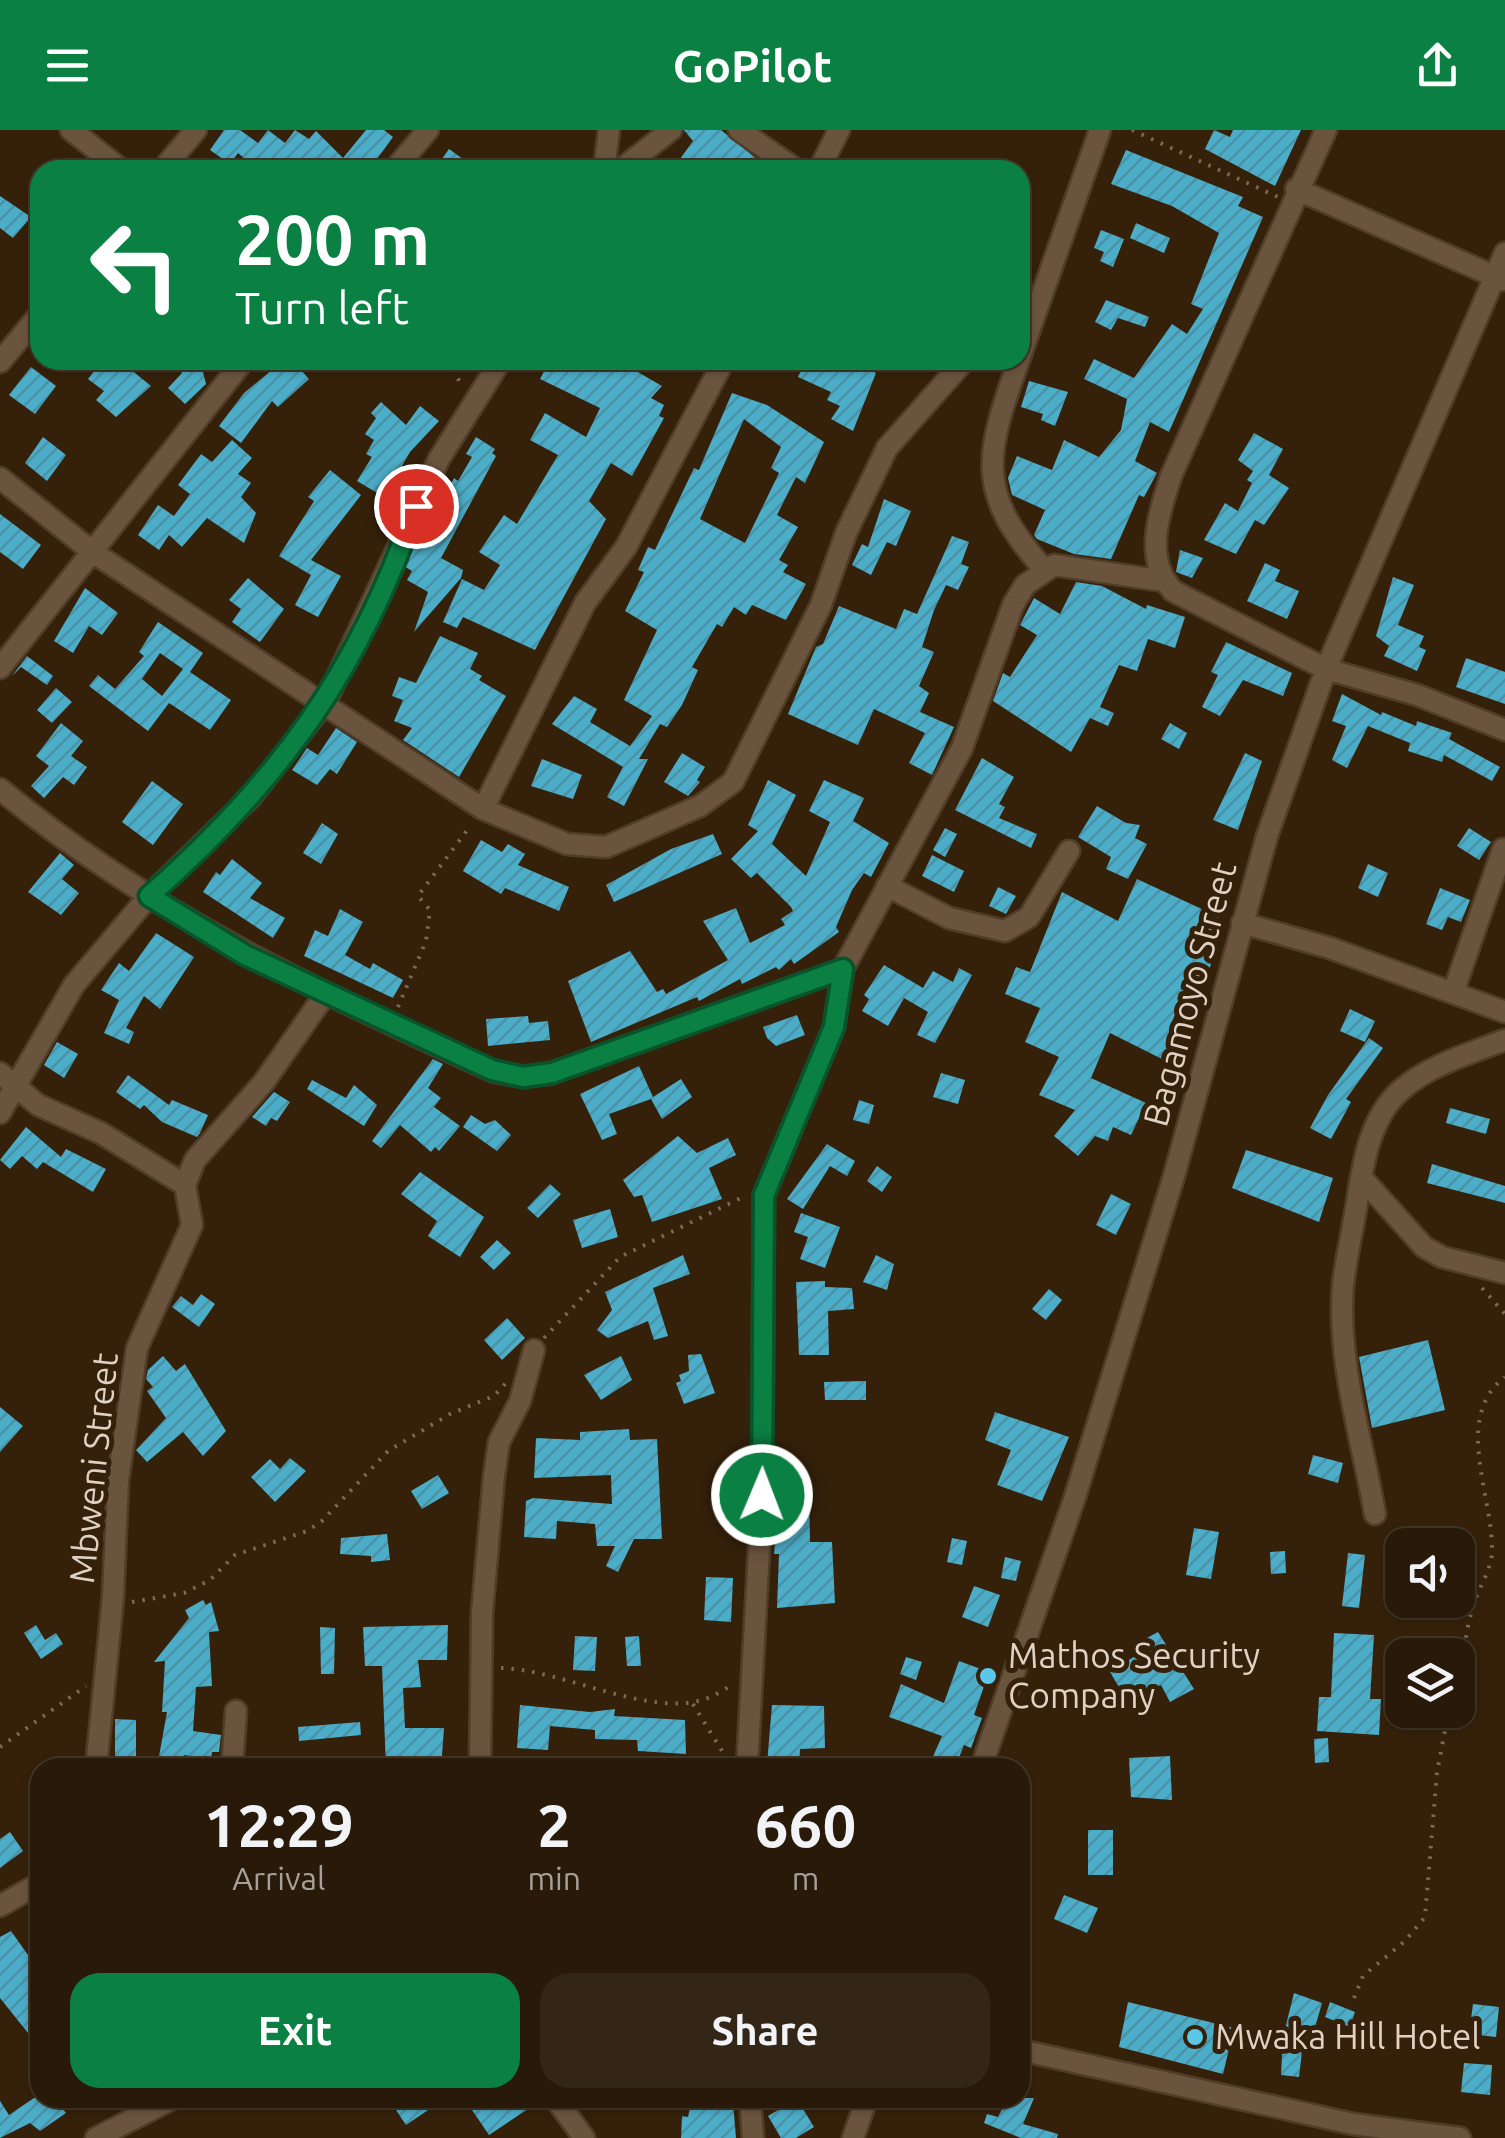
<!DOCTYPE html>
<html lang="en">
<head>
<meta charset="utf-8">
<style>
  :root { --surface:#281908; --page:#342616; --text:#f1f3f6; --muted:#a5a09c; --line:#443829; --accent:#0b8043 }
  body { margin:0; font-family:Ubuntu,sans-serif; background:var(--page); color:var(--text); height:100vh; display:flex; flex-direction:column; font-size:38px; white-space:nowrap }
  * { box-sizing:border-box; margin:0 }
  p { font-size:32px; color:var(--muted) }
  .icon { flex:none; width:55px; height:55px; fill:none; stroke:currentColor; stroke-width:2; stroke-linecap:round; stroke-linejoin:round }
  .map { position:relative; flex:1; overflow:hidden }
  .panel { position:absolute; left:30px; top:1628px; width:1000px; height:350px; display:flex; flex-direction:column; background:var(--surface); border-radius:30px; box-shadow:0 2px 8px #0004,0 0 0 2px var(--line) }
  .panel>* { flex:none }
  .guide { position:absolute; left:30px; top:30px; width:1000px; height:210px; border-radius:30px; box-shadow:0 2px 8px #0004,0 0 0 2px var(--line); background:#0b8043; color:#fff; overflow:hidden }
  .fabs { position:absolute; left:1385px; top:1398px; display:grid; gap:20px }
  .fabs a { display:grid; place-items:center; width:90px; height:90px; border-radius:20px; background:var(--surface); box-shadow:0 2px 8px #0004,0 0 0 2px var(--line); font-size:50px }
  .pin { position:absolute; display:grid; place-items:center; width:85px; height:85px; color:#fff; margin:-42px; border:5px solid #fff; border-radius:50%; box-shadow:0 2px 10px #0007 }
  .me { position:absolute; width:110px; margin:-55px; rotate:1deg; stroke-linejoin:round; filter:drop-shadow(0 0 8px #0008) }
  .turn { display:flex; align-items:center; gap:35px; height:210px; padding:0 40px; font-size:45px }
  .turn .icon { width:130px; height:130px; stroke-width:2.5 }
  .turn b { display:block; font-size:70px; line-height:85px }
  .eta { display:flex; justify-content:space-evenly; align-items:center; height:170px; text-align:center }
  .eta b { font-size:60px; font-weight:700; line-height:70px }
  .primary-button { display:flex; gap:20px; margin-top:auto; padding:20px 40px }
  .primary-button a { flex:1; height:115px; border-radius:30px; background:var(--accent); color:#fff; font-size:40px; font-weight:700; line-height:115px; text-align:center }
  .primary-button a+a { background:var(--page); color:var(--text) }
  header { display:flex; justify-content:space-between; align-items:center; height:130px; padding:0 40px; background:var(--accent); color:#fff; font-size:45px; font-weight:700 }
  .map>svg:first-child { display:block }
  .building { fill:url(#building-hatch); fill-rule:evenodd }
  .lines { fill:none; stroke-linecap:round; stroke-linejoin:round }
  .minor-casing { stroke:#503d28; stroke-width:25 }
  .path { stroke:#7b6a58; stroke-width:4; stroke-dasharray:2.5 8; stroke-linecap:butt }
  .minor { stroke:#6a543e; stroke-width:20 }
  .route-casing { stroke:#07532c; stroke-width:25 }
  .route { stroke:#0b8043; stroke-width:18 }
  .poi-dot { fill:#5cc7e7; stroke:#35210a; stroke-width:4 }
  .labels { text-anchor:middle; stroke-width:10; stroke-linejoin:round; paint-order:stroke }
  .street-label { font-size:35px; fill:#dfd2c5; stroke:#35210a }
  .poi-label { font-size:35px; fill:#dfd2c5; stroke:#35210a; text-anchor:start }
</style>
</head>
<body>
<header><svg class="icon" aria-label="menu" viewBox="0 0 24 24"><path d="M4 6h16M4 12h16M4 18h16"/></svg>GoPilot<svg class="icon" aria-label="share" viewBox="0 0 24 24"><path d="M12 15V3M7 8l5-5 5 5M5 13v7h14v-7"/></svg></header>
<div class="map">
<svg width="1505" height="2008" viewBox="0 0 1505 2008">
  <defs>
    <pattern id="building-hatch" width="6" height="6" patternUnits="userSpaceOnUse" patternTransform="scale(2.5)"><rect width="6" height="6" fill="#4cadc9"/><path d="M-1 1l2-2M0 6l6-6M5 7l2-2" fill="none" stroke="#4a92a6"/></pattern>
  </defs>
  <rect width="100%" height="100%" fill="#35210a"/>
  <!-- building -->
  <path class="building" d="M224,0H240L258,13L268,0L285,13L295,0L309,9L316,1L343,28L366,0H384L393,7L369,40H258L238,23L230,34L210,20Z
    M684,0H721L758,30L752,40H672L693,11Z
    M1214,0L1230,7L1233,0H1301L1275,56L1205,19Z
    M449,19L478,40H434Z
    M1126,20L1243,67L1238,76L1263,87L1169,302L1150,292L1135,331L1157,343L1144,367L1139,365L1111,429L1074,424L1037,409L1034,405L1045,380L1012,365L1008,348L1017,326L1052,340L1064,310L1099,327L1121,300L1127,269L1084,249L1094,229L1134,248L1172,194L1187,204L1203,179L1191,174L1219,103L1172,76L1111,54Z
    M0,66L31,87L13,108L0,98Z
    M1136,93L1170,108L1164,123L1130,108Z
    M1101,100L1124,109L1113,137L1100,131L1104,122L1094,118Z
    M1106,170L1149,187L1145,197L1118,188L1111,200L1095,192Z
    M103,230H119L151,256L116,287L96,270L104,261L88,249Z
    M174,230L188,237L195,230H212L203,242L206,254L185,274L168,258L182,243Z
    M284,230H292L309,249L278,277L272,271L241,313L219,296L244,263Z
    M550,230H581L602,241L609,230H617L662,256L651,268L664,275L659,286L664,288L632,346L611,333L589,371L606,389L535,520L463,487L457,498L443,492L462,449L484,460L500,435L479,422L504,385L517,394L558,325L530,310L545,283L586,307L600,278L540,249Z
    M806,230H849L876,243L853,301L831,289L840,276L827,270L831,262L798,247Z
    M31,237L56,256L35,284L9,265Z
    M1029,251L1068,262L1055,296L1041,290L1043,284L1021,277Z
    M732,263L767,275L824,312L805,353L796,347L777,385L798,397L779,430L788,435L783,442L806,454L786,490L752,475L746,485L734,477L722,497L717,494L692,537L698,540L682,575L667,597L660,594L639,629H648L624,676L607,667L623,637L552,594L574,566L597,579L590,592L630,616L652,586L624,570L657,500L625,481L644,442L638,440L648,417L655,420L694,338L699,340ZM744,289L781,317L771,338L779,343L745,413L700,389Z
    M381,272L406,295L420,276L439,291L410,322L384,367L357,351L372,327L366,324L374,310L365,304L376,288L371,283Z
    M1254,303L1283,319L1269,345L1289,358L1264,395L1255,390L1236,424L1204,410L1225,373L1238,381L1252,353L1247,350L1253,341L1238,330Z
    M43,307L66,325L47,351L25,333Z
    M476,307L495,319L492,323L496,326L441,428L463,440L461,448L414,502L428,462L407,450L412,441L404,436L429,386L433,389L454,348L458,351L472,327L466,324Z
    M232,310L252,328L238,344L251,353L241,367L256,383L244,413L207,388L182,417L169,405L159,420L138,405L158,375L174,386L190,364L178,355L201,324L212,332Z
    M330,340L361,365L311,430L341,446L318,487L295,475L311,445L279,426L314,371L308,367Z
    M884,369L911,381L896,416L887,412L871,445L852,435L862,414L868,417Z
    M0,384L41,415L23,439L0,422Z
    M952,406L969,412L961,434L969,437L958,460L946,455L934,480L922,517L934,522L919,556L929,563L920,582L954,597L932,645L909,633L925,603L874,579L858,615L788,584L816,517L823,514L839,476L896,499L904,479L917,484Z
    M1180,420L1203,428L1192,448L1176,442Z
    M1265,433L1280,440L1275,451L1299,461L1287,489L1247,471Z
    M1393,447L1414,455L1398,495L1424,506L1419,517L1426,520L1417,541L1384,526L1389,516L1376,506Z
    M248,448L284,479L260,512L232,492L241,479L229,470Z
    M1076,452L1102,456L1146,479L1147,475L1185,487L1175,518L1148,509L1137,541L1119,535L1100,577L1114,583L1108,596L1090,588L1071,622L993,571L1003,543L1010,547L1037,505L1020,495L1034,468L1060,484Z
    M85,458L118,483L102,505L89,496L73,523L54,511Z
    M158,492L203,523L190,542L231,570L210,600L169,573L148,601L89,556L98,545L115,559L144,526L139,522ZM160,523L183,539L162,566L142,549Z
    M440,506L478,523L470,539L482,546L479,550L506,566L459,647L403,610L412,598L394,591L403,570L392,566L399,547L416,553Z
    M1226,512L1292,543L1283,566L1243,550L1220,586L1202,577L1218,545L1211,542Z
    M27,526L53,546L47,555L21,537L12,546Z
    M1466,528L1505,542V574L1456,557Z
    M56,558L72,572L52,593L37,580Z
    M1342,564L1381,585L1382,582L1416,596L1417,591L1452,603L1449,609L1500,637L1492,651L1444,625L1442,632L1408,621L1410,613L1368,596L1347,638L1332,630L1346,596L1332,591Z
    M61,593L83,611L71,626L87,637L74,655L63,647L44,668L31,656L49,636L36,626Z
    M1170,593L1187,603L1179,619L1161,609Z
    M336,598L357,612L337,644L330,639L317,655L292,640L307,618L318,625Z
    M682,623L705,637L697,650L700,652L688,666L664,652Z
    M1245,623L1262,631L1238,700L1213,690Z
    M982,628L1014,647L999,674L1005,677L999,688L1037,704L1031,718L955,680Z
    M542,629L582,645L573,669L531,656Z
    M768,650L796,665L772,714L806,746L830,692L809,681L824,650L864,668L853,691L889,713L871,747L864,743L852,760L836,797L839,802L794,834L791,829L779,840L776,837L742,854L740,849L699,871L697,867L591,912L568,851L630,821L657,862L663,859L666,864L728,830L703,791L736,778L750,813L785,795L781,789L793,781L791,777L757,743L751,748L731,729L758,701L748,695Z
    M152,651L183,674L153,715L122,692Z
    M1097,676L1126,693L1140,695L1135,708L1147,714L1128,749L1106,739L1111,727L1078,707Z
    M322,693L338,704L321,734L303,723Z
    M945,698L957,704L945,727L933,720Z
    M1469,698L1491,712L1479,730L1457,716Z
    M713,704L722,724L614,772L606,755L671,719Z
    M481,710L502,722L508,714L525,724L518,735L569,757L559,781L505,758L501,764L463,741Z
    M60,723L74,735L62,749L79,763L61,785L28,762Z
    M932,725L964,741L954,762L922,746Z
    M232,729L262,753L250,768L285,788L273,808L203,762L216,742L220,745Z
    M1368,734L1388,743L1378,767L1358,758Z
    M1137,749L1219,787L1201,824L1213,830L1201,857L1189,852L1171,894L1178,896L1164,930L1110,903L1091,948L1146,973L1131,1005L1113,997L1108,1011L1095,1006L1078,1026L1054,1006L1075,980L1039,965L1059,927L1025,912L1040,878L1005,864L1016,837L1030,842L1062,762L1118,791Z
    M998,757L1016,766L1006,784L989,776Z
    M1440,758L1470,770L1461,792L1448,787L1442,800L1426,794Z
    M340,779L363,792L345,825L370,839L373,833L403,850L393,868L304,826L315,800L328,806Z
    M156,803L194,827L160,879L144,866L126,898L134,902L129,914L104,903L119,870L101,860L119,833L129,841Z
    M884,835L923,858L933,841L953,852L959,838L972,845L935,913L917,905L928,882L904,868L888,896L862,881L869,869L864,865Z
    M1350,879L1375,891L1365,912L1340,901Z
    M797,885L805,905L776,916L767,908L763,897Z
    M528,886L529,893L548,891L550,910L488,916L486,889Z
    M1369,908L1383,918L1346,969L1351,972L1331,1009L1310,998L1328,965Z
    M57,912L78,924L64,948L44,935Z
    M433,929L443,934L428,958L441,968L434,977L460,996L439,1021L435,1017L431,1022L400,995L381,1018L372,1011Z
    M639,936L653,967L681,949L692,967L662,989L651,969L609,984L617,1004L602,1010L580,964Z
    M941,943L965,950L958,974L933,967Z
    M128,945L169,975L172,970L208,985L200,1003L197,1007L162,992L144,975L140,979L116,962Z
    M312,950L346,968L354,955L377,975L364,996L307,959Z
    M274,962L290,972L277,991L271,988L266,996L252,987Z
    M859,970L874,975L869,994L853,990Z
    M1450,978L1490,989L1486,1004L1446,993Z
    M471,985L485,994L495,990L511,1005L497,1021L463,997Z
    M26,997L61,1027L66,1019L106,1039L93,1062L43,1032L37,1039L22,1026L10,1039L0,1030Z
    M678,1006L697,1023L728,1008L736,1025L709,1038L722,1069L652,1092L642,1065L634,1067L623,1050Z
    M827,1014L855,1031L847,1046L830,1036L803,1079L787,1069Z
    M1246,1020L1333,1048L1319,1092L1232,1058Z
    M1432,1034L1505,1056V1073L1427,1053Z
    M877,1036L892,1047L882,1062L867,1051Z
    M420,1042L484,1087L460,1127L428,1106L437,1091L401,1064Z
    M550,1054L561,1064L538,1088L527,1078Z
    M1111,1064L1131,1074L1116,1105L1096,1095Z
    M610,1079L618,1107L582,1118L573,1090Z
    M801,1083L840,1097L825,1138L800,1129L808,1107L794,1102Z
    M497,1110L511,1123L494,1140L480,1127Z
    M683,1125L690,1144L653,1158L668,1206L654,1210L648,1191L608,1208L597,1200L612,1180L605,1162Z
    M876,1125L894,1134L887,1160L863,1152Z
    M825,1151V1157L852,1158L854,1179L828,1181L829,1225H799L796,1152Z
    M1049,1159L1062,1170L1046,1190L1032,1179Z
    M201,1164L215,1174L199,1197L172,1177L181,1166L193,1175Z
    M507,1188L525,1208L502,1230L484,1210Z
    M1428,1210L1445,1280L1372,1298L1359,1227Z
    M701,1224L715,1263L684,1274L676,1253L681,1251L679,1245L689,1241L688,1225Z
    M163,1226L176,1241L185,1234L226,1301L203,1326L183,1302L147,1332L136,1320L166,1288L147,1261L153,1257L146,1249L148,1240Z
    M621,1226L632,1250L601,1270L584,1245Z
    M866,1251V1270H825L824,1252Z
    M0,1277L23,1296L0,1322Z
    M995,1282L1069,1307L1042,1371L997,1355L1011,1320L985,1310Z
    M629,1299L630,1310L657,1309L662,1409H634L618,1442L606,1436L615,1416H597L595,1394L557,1391L556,1409L524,1407L526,1371L533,1368L612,1374L611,1345L534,1348L536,1308L580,1310V1302Z
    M1313,1325L1343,1333L1338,1353L1308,1344Z
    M290,1328L306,1341L275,1372L251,1347L270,1329L280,1339Z
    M438,1345L449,1363L422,1379L411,1361Z
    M780,1354H809L810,1412H832L835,1473L777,1478L779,1424H774Z
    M1194,1398L1219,1402L1211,1449L1186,1445Z
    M387,1404L390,1430L371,1432V1426L340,1424L341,1408Z
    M952,1408L967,1411L962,1435L947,1432Z
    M1285,1421L1286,1443L1271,1444L1270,1422Z
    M1348,1423L1365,1425L1359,1478L1342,1476Z
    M1005,1427L1021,1431L1016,1451L1001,1448Z
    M706,1447L733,1448L731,1492L704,1490Z
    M974,1456L1000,1465L988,1497L962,1487Z
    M203,1470L206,1475L211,1472L219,1501L209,1502L212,1556L196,1557L193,1601L221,1605L219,1622H212L211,1630L184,1625L182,1636L158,1632L167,1582H162L165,1531L154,1532L189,1488L185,1480Z
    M36,1495L45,1510L56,1503L63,1514L41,1529L24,1503Z
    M448,1495L447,1530H418L421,1557L403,1558L405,1598H444L441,1638H386L382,1536H365L363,1497Z
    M320,1497L335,1498L334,1544H321Z
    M1158,1502L1194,1559L1170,1572L1161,1555L1126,1569L1110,1542L1143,1521L1139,1512Z
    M1334,1503L1374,1505L1370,1569H1381L1379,1605L1317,1601L1319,1567H1331Z
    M575,1506L597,1507L595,1541L573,1540Z
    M639,1506L641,1536H627L625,1507Z
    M906,1527L922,1532L916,1550L900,1544Z
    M959,1531L989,1542L974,1585L982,1588L971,1618L964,1615L955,1638H928L942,1606L889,1587L901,1554L944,1573Z
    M520,1575L590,1582L615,1579L614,1586L685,1590L686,1624L638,1621L637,1610L595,1609V1600L550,1596L548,1620L517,1618Z
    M772,1575L824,1576L825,1618L800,1619L799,1638L767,1634Z
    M115,1589L136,1590V1632H115Z
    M360,1592L361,1605L299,1611L298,1597Z
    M1328,1608L1329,1632L1315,1633L1314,1609Z
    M1170,1626L1172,1670L1131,1667L1129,1628Z
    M1088,1700H1113V1745H1088Z
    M10,1702L23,1721L0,1738V1709Z
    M1064,1765L1098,1778L1087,1803L1054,1789Z
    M11,1801L40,1842V1918L0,1868V1807Z
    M1294,1863L1322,1873L1310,1915L1303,1913L1299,1947L1281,1945L1283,1907Z
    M1128,1872L1234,1898L1223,1944L1119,1917Z
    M1330,1872L1355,1882L1350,1897L1325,1887Z
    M1473,1874L1499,1877L1496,1907L1469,1904Z
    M1464,1933L1492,1935L1490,1965L1461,1962Z
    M34,1968H75L61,1977L66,1983L40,2001L30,1993L0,2008V1971L9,1985Z
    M388,1968H446L406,1995Z
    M491,1968H520L528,1979L489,2005L472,1980Z
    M692,1968H707L714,1975L733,1973L736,2008H681L682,1986L688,1987Z
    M975,1968H1034L1023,1994L1058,2004L1057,2008H1021L984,1993L987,1984L998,1987L1002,1979Z
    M797,1969L814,1997L796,2008H781L768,1986Z"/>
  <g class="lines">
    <defs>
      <path id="minor" d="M71,0L122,40
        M739,0L797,40
        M1326,0L1171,346C1159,385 1143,428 1173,461L1326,539L1417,565L1505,600
        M162,40L196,0
        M394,40L428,0
        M604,40L609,0
        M620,40L671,0
        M819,40L839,0
        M1296,59L1503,150
        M1020,227L1100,0
        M1019,230C986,323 974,361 1043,438
        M0,232L40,184
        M0,348L94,423L483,679L567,714L606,717L700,676L733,652L821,475L846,403L887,318L965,230
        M0,538L244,230
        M0,659C151,784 315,860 492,941L523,947L552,943L843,839L962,618L1013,475L1025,455L1054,435L1164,451
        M483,679L585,473L626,417L724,230
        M887,756L949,788L1005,801L1029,787L1069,721
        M1242,793L1330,818L1505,882
        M1453,863L1503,719
        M0,943L38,975L101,1003L185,1055
        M0,983L74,855L149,766L251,667L326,571L439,329L501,230
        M1361,1047L1424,1117L1442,1127L1505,1143
        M1375,1384C1362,1309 1337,1232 1343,1155C1346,1128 1353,1099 1357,1072C1363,1033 1370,987 1401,960C1429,935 1471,923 1505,910
        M96,1638L113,1467L118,1350L137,1218L192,1095L185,1055L195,1030L264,952L326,863
        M232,1638L236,1581
        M480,1638L482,1483L494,1346L499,1312L520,1271L534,1220
        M747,1638L762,1365L764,1065L834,897L843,839
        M981,1638L1074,1370L1174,1046L1267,706L1326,539L1505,123
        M0,1776L40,1753
        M1020,1920L1353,1994L1460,2008
        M555,1968L584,2008
        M750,1968L753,2008
        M96,2008L174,1968
        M853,2008L867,1968"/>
    </defs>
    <!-- minor casing -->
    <use href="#minor" class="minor-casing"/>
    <!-- path -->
    <path class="path" d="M1132,0L1278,67
      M448,230L462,256
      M398,877L426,811L430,780L418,766L471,695
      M1482,1158L1505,1184
      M544,1208L620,1127L745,1066
      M132,1472L184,1463L210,1450L235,1425L307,1401L322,1391L388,1321L450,1284L494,1266L506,1253
      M501,1538C564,1540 649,1588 705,1569C715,1566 724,1559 733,1555
      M1458,1549C1464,1525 1466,1497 1474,1474C1479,1457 1491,1440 1492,1423C1494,1368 1452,1287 1505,1247
      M693,1574L727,1629
      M0,1617L86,1556
      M1354,1868L1363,1846L1405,1811L1425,1787L1437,1642L1449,1580"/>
    <!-- minor -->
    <use href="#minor" class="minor"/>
  </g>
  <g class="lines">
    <defs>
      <path id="route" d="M416,376C359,542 279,651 149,766L245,825L492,940L523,947L552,943L843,839L834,897L764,1065L762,1365"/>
    </defs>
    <!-- route casing -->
    <use href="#route" class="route-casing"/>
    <!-- route -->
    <use href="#route" class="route"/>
  </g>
  <!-- markers -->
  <g class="poi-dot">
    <circle cx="988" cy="1546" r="10"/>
    <circle cx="1195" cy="1907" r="10"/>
  </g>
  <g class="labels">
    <!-- street labels -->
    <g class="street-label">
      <text transform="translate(1190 864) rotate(-75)" y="12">Bagamoyo Street</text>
      <text transform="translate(94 1338) rotate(-84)" y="12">Mbweni Street</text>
    </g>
    <!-- poi labels -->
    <g class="poi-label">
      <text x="1008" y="1538">Mathos Security<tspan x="1008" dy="40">Company</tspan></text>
      <text x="1215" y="1919">Mwaka Hill Hotel</text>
    </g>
  </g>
</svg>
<div class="fabs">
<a><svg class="icon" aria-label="sound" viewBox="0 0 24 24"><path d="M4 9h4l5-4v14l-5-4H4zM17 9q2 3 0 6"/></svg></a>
<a><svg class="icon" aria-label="layers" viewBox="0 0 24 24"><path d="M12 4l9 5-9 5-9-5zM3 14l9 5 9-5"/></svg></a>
</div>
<div class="pin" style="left:416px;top:376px;background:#d93025"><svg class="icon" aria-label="arrive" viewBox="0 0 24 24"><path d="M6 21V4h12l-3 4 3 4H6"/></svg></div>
<svg class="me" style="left:762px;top:1365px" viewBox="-20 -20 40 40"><circle r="17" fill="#0b8043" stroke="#fff" stroke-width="3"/><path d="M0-11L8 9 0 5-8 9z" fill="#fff"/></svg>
<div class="guide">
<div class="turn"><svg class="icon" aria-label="left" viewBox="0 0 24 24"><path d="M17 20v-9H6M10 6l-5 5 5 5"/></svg><div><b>200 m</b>Turn left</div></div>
</div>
<section class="panel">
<div class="eta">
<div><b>12:29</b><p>Arrival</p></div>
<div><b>2</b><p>min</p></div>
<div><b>660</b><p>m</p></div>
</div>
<div class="primary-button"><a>Exit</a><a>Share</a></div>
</section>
</div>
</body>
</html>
